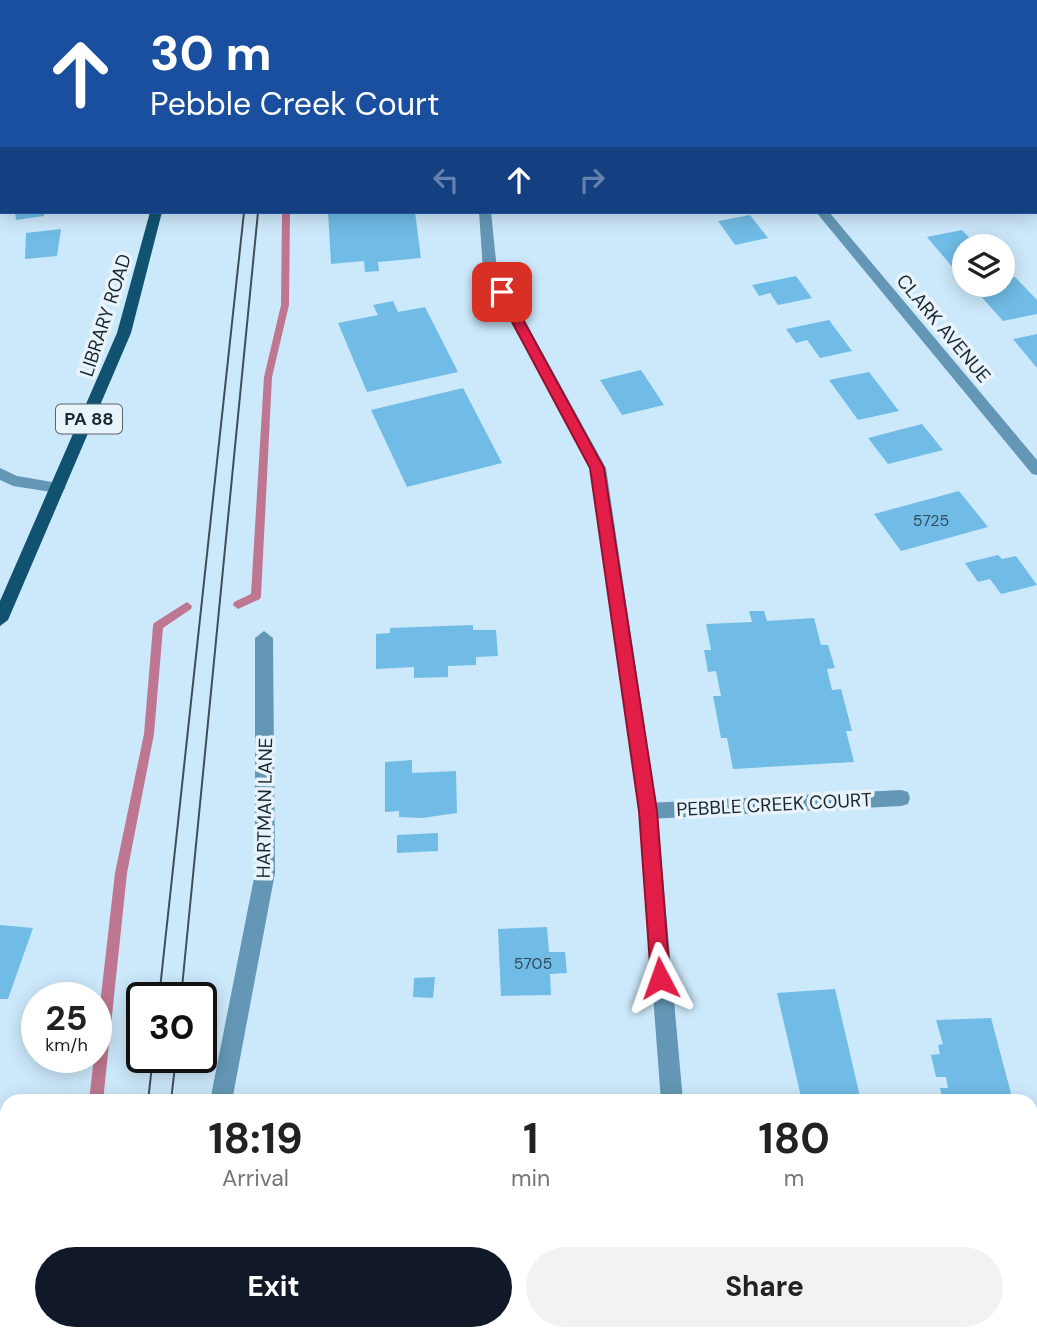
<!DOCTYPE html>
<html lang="en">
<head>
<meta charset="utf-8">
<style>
  :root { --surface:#fff; --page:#f2f2f2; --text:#222; --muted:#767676; --accent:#111827 }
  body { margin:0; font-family:"DM Sans",sans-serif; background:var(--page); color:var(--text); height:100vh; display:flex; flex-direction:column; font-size:26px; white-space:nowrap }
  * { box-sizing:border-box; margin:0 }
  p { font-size:23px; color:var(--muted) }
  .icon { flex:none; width:38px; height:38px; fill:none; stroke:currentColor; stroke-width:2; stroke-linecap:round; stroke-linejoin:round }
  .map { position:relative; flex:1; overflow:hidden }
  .sheet { position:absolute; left:0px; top:1094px; width:1038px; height:247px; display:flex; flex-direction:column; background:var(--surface); border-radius:21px 21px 0 0; box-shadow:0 4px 18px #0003 }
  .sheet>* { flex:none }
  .banner { position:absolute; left:0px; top:0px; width:1038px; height:214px; box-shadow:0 4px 18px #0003; background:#1a4fa0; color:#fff; overflow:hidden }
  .tools { position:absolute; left:952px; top:234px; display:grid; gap:14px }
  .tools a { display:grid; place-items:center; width:63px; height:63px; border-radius:50%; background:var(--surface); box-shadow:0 4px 18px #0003; font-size:35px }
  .speed { position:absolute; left:21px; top:982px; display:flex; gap:14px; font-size:35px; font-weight:700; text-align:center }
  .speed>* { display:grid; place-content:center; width:91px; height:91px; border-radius:50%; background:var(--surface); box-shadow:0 4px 18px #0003; line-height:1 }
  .speed small { font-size:18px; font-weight:400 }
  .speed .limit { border:4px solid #111; border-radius:10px; background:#fff; color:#111 }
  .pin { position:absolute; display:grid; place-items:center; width:60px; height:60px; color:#fff; margin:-30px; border-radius:14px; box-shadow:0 4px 10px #0006 }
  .me { position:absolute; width:77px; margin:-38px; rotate:356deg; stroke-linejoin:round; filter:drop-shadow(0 0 5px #0008) }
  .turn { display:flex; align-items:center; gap:24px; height:147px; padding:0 35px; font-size:32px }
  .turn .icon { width:91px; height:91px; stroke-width:2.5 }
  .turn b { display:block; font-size:49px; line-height:60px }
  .lanes { display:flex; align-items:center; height:66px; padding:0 35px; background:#0003; justify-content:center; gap:35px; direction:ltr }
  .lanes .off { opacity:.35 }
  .eta { display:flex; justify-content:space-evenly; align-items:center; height:119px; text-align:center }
  .eta b { font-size:42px; font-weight:700; line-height:49px }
  .primary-button { display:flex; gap:14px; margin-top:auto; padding:14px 35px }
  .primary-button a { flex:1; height:80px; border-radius:42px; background:var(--accent); color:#fff; font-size:28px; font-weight:700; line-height:80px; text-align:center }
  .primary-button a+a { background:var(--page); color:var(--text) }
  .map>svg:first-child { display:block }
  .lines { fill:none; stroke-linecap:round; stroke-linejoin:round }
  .stream { fill:#bf7691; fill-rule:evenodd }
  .building { fill:#70bce6 }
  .service { fill:#6497b5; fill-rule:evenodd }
  .minor { fill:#6497b5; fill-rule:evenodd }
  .primary { fill:#115271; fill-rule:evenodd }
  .tram { stroke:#404e58; stroke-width:2 }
  .route { fill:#e11d48; stroke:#92132f; stroke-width:2 }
  .labels { text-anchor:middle; stroke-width:7; stroke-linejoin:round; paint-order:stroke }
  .number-label { font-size:16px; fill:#304c5b }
  .shield { fill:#e8f3fb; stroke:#58646b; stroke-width:2 }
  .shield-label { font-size:18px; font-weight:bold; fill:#1b262d }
  .street-label { font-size:19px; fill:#1b262d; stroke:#e8f3fb }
</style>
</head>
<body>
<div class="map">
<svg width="1037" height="1340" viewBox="0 0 1037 1340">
  <rect width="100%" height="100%" fill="#cce9fb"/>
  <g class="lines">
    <!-- stream -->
    <path class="stream" d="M281,0H287V2H281Z
      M282,212H290L289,305L272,377L261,596L260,599L238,609L233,605L234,602L251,594L264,377L281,305Z
      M187,602L192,606L191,609L163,628L154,734L127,873L103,1101H89L94,1057H96V1040L115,873L144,734L153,626L154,623Z
      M58,1334H72V1340H58Z"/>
  </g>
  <!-- building -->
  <path class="building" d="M15,212H44V216L16,220Z
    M328,212H415L421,258L378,262L379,271L365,272L364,261L331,264Z
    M750,215L768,238L735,245L718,221Z
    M61,229L57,256L25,259L26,233Z
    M962,230L978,247H964V266L954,269L927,237Z
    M796,276L812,298L778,305L770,293L759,296L752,285Z
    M1015,277L1037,300V314L1003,321L972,286L1003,285V279Z
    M393,301L398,312L425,307L458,372L367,392L338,323L378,315L373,305Z
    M829,320L852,351L820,358L807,340L796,343L786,329Z
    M1037,334V368L1013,339Z
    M641,370L664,405L622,415L600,380Z
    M869,372L899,411L858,420L829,380Z
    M463,388L502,463L407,487L371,410Z
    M922,424L943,450L888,464L868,438Z
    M959,491L988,527L901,551L874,514Z
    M998,555L1002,559L1016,556L1037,585L1001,594L990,579L978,582L965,563Z
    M749,611H764L767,621L814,618L821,645H828L835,668L827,669L832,690L841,689L852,731H846L854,762L733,769L727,738H721L713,696H721L716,671L708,672L704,650H711L706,624L752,622Z
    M473,625V630H496L498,656L476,657V665L448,666V677L414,678V667L376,669V634L390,633V628Z
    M412,760V773L456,771L457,813L422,818L399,817V811L385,812V762Z
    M438,833V851L397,853V835Z
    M0,925L33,928L8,999H0Z
    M547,927L549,952H565L567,973L550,974L551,995L501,996L498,929Z
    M435,977L433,998L413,997L414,978Z
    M835,989L861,1101H802L777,993Z
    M991,1018L1013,1101H943L940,1088H948L946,1077H936L931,1055L940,1054L938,1045L943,1044L936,1020Z
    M321,1334H348L339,1340H324Z"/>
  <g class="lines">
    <!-- service -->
    <path class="service" d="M0,468L17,476L58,483L66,488L58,493L13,486L0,480Z
      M901,790L908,792L910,798L908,804L901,806L648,819L641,817L639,811L641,805L648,803Z"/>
    <!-- minor -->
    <path class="minor" d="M336,0H346L347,2H337Z
      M645,0H655L656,2H646Z
      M479,212H491L497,270L606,468L657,811L683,1101H661L639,811L590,468L483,270Z
      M816,212H829L1037,460V475L1032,474Z
      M264,631L273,638L275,873L232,1101H210L255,873V638Z
      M1031,1236H1037V1260H1031Z
      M175,1334H199L198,1340H174Z
      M540,1334H576L574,1340H538Z
      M688,1334H712L713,1340H689Z"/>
    <!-- primary -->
    <path class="primary" d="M141,0H151V2H141Z
      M150,212H162L131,333L8,620L0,626V601L117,333Z"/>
    <!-- tram -->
    <path class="tram" d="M159,998L244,212
      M181,998L258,212
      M148,1101L153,1057
      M171,1101L176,1057
      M121,1334V1340
      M147,1334V1340"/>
  </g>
  <!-- route -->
  <path class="route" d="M502,288L508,292L604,468L657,811L670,978L667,984L660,987L654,984L651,978L639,811L590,468L496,292Z"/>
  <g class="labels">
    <!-- number labels -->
    <g class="number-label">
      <text x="931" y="526">5725</text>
      <text x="533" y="969">5705</text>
    </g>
    <!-- shield labels -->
    <rect class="shield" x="56" y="404.5" width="66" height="29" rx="5"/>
    <g class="shield-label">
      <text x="89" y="425">PA 88</text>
    </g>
    <!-- street labels -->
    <g class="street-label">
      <text transform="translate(105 315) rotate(-72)" y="7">LIBRARY ROAD</text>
      <text transform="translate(944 328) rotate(50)" y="7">CLARK AVENUE</text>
      <text transform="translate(774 804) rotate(-3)" y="7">PEBBLE CREEK COURT</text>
      <text transform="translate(264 808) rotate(-89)" y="7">HARTMAN LANE</text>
    </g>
  </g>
</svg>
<div class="tools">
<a><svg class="icon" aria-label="layers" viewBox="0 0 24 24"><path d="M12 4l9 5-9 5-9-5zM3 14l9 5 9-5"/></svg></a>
</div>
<div class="speed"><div>25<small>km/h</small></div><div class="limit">30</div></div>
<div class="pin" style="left:502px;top:292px;background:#d93025"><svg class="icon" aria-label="arrive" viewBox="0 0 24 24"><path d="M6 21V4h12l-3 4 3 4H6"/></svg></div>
<svg class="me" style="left:660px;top:978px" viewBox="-20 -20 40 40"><path d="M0-17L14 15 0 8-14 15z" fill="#e11d48" stroke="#fff" stroke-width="4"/></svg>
<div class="banner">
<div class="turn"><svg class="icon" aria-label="ahead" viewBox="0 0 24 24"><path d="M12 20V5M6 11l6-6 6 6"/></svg><div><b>30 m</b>Pebble Creek Court</div></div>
<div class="lanes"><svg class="icon off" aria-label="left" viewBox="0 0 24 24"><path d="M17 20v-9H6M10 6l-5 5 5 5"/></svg><svg class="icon" aria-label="ahead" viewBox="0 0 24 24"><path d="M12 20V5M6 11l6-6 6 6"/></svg><svg class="icon off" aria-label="right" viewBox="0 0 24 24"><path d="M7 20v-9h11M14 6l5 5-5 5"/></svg></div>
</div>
<section class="sheet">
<div class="eta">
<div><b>18:19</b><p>Arrival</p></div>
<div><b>1</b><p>min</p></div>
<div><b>180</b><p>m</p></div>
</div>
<div class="primary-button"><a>Exit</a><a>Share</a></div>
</section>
</div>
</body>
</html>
